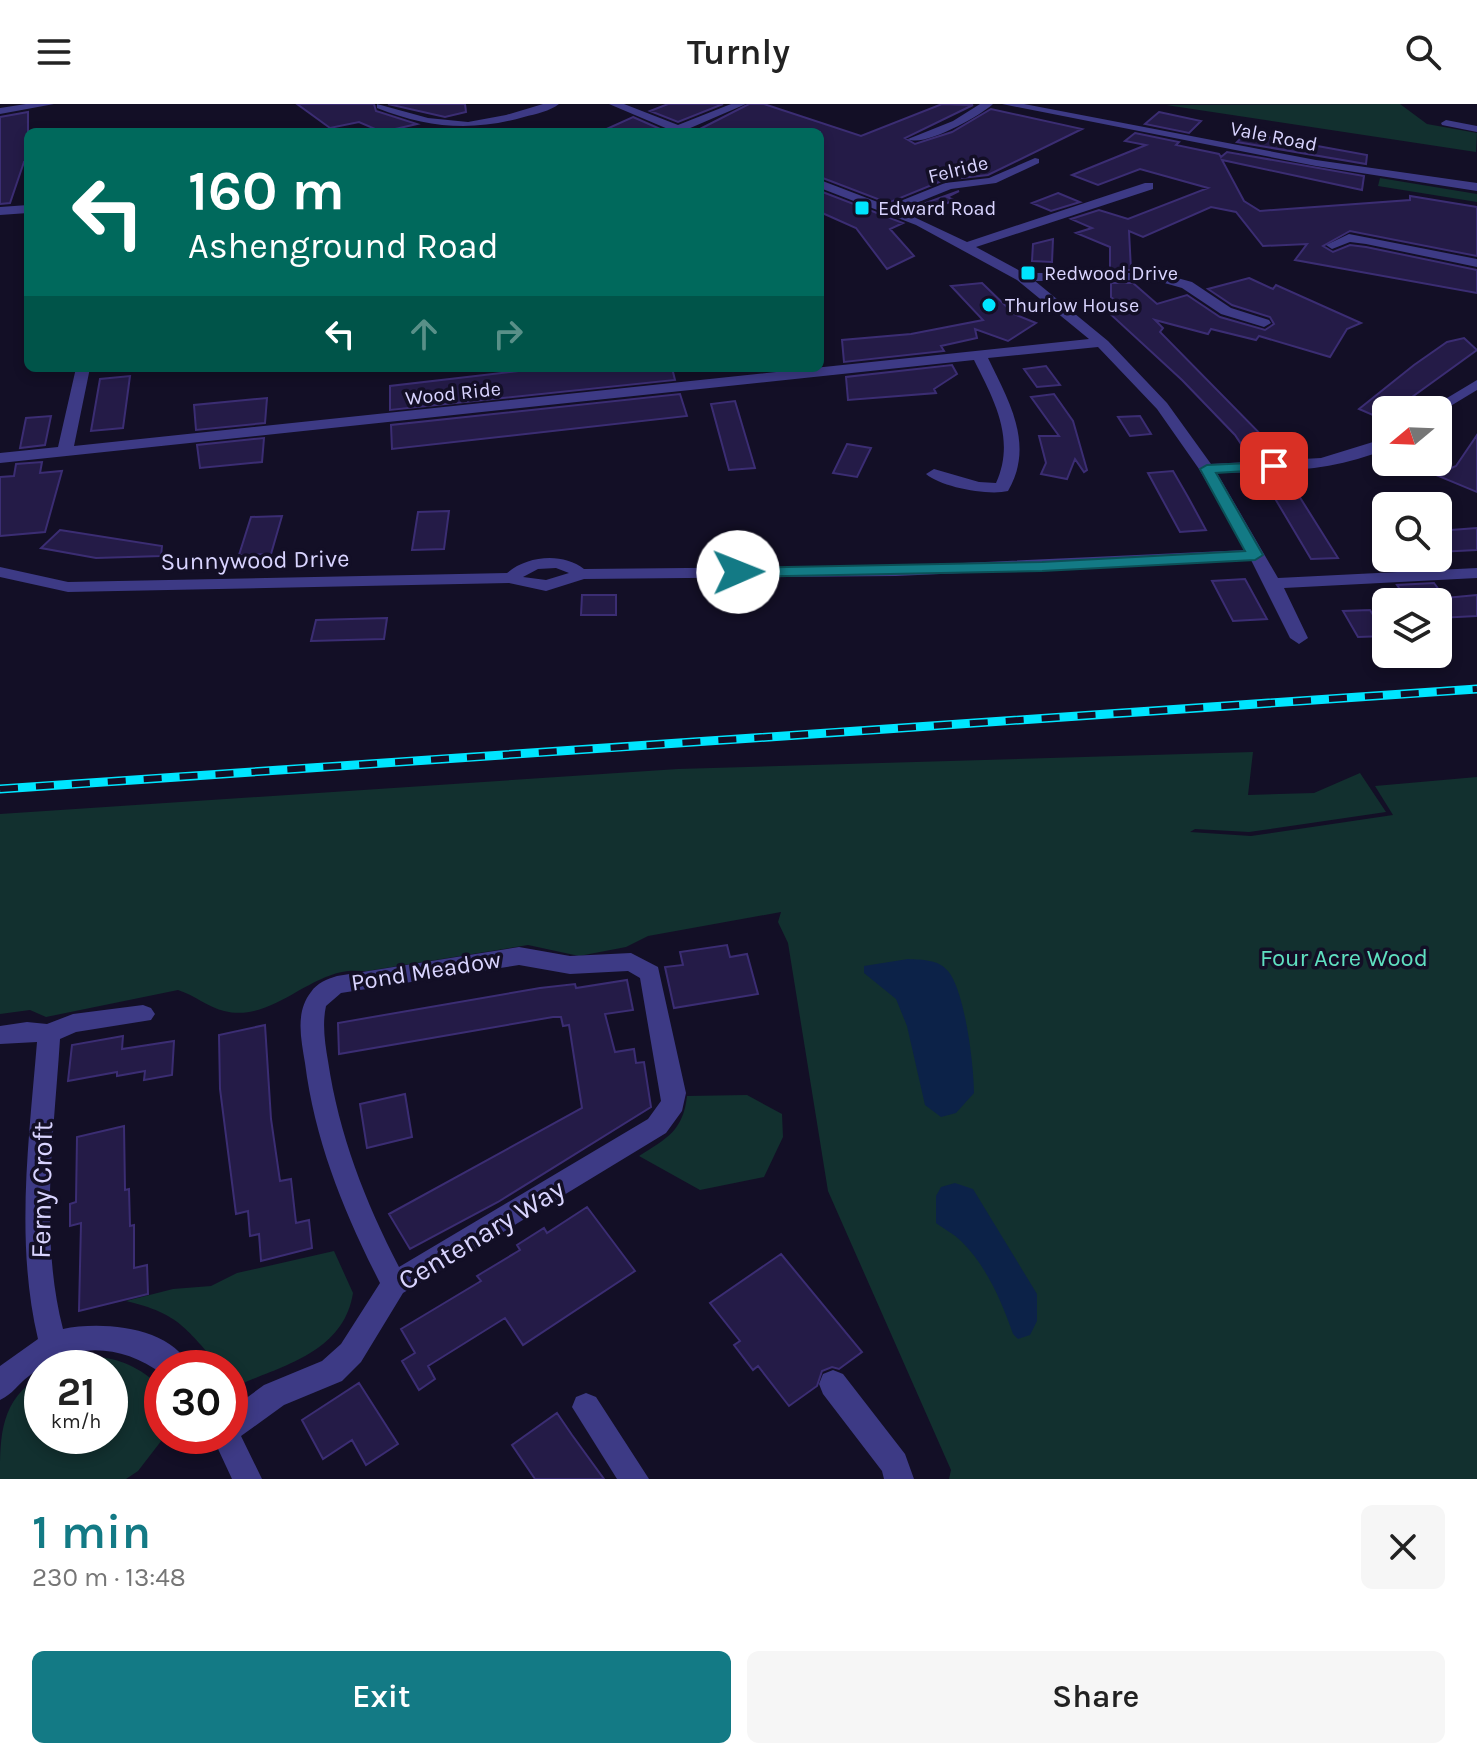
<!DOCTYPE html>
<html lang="en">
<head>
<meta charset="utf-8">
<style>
  :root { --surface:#fff; --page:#f6f6f6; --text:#222; --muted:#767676; --accent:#137a85 }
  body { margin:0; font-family:Karla,sans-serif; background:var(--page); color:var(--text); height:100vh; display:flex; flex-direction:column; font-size:30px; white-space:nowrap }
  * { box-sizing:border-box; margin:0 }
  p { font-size:26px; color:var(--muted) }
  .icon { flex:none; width:44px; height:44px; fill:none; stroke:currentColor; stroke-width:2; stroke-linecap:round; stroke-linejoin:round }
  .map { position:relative; height:1375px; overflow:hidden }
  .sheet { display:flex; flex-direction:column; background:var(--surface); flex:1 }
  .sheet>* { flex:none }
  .guide { position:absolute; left:24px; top:24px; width:800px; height:244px; border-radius:12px; box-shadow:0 4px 12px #0003; background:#00695c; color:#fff; overflow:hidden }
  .needle { width:52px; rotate:251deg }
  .buttons { position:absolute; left:1372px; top:292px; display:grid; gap:16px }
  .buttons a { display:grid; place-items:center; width:80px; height:80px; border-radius:12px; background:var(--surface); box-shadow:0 4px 12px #0003; font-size:40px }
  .speed { position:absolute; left:24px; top:1246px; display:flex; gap:16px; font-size:40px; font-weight:700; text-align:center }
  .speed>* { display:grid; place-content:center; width:104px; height:104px; border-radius:50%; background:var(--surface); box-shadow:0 4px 12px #0003; line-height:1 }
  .speed small { font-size:20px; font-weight:400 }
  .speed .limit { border:12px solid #d22; background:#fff; color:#111 }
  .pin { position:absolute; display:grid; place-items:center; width:68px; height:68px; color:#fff; margin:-34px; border-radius:16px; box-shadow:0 4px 12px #0006 }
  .me { position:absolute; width:88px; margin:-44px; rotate:89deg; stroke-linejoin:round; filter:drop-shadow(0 0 6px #0008) }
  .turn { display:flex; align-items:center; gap:28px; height:168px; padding:0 32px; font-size:36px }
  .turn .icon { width:104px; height:104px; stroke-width:2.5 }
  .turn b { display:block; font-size:56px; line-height:68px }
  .lanes { display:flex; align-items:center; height:76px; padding:0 32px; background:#0003; justify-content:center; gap:40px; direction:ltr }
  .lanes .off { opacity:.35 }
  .round { display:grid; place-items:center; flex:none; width:84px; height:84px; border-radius:12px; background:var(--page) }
  .headline { display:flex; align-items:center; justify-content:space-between; height:136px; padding:0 32px }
  h1 { font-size:48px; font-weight:600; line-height:60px; color:var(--accent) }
  .action { display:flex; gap:16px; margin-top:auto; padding:16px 32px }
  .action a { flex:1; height:92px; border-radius:12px; background:var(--accent); color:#fff; font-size:32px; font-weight:600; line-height:92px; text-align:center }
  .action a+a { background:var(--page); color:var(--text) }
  header { display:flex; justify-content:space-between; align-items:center; height:104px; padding:0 32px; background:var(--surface); font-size:36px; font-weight:600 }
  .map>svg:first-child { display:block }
  .green { fill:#12302f }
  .water { fill:#0c2248 }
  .building { fill:#241b47; stroke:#3b2d73; stroke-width:2 }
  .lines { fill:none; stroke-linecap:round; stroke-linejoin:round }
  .street { fill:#3d3a85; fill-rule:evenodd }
  .rail-casing { stroke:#00e5ff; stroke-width:9 }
  .rail { stroke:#130f26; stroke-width:6; stroke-dasharray:18; stroke-linecap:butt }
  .route { fill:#137a85; stroke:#0c4f56; stroke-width:2 }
  .poi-dot { fill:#00e5ff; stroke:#130f26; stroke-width:3 }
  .labels { text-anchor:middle; stroke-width:7; stroke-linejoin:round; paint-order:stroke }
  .far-street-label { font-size:20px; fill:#d9d4ff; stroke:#130f26 }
  .far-poi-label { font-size:20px; fill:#d9d4ff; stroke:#130f26; text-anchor:start }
  .street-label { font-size:24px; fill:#d9d4ff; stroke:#130f26 }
  .park-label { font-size:24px; fill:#5fe0c0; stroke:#130f26 }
  .near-street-label { font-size:28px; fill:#d9d4ff; stroke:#130f26 }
</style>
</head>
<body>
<header><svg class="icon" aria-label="menu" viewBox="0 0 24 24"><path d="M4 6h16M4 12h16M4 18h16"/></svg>Turnly<svg class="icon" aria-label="search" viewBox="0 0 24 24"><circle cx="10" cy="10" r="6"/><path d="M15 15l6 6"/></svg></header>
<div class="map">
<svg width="1477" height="1375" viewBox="0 0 1477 1375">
  <rect width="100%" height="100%" fill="#130f26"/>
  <!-- green -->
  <path class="green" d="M1400,0L1427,20L1477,29L1476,48L1166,1Z
    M1380,74L1477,90V98L1378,82Z
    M1253,648L1248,691L1314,689L1360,669L1386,708L1249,728L1195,725L1190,728L1251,732L1393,711L1375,682L1477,673V1375H949L951,1366L828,1087L788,839L778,818L781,808L648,832L626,843L579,852L528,841L367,867C359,867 350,866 342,868C302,876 268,918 224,907C208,903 194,891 178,886L46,913L30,906L0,910V710L678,665Z
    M747,991L782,1010L783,1033L764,1073L700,1086L639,1052C667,1034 683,1027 687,992Z
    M334,1147L353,1189C344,1246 288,1260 241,1280L230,1273V1264H222C185,1225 181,1210 126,1197L173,1185L211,1182L237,1169Z
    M90,1252C121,1254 138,1263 162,1283L165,1332L138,1367L126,1375H0C0,1331 0,1296 42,1271V1332H110V1264H54Z"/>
  <!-- water -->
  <path class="water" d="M908,855C922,856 938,855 948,867C965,887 974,962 974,989L956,1009L941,1013L925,1001L907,922L896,895L864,869V862Z
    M955,1079L973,1085L1037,1190V1217L1030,1231L1018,1235L1013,1230C1002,1198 986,1161 961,1137C954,1130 944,1125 936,1119V1092L941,1083Z"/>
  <!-- building -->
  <path class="building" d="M297,0H374L376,7L417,20L382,28L359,18L330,24Z
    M388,0H465L466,8L445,13Z
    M668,0H723L678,18L650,7Z
    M749,0H764L861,32L942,0L973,1L905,34L915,40L952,28L991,5L1082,25L988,71L944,76L888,99L820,73V28H694Z
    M28,8V58H24L10,99L0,100V13Z
    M1159,8L1201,17L1189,29L1145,20Z
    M633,13L667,28H600Z
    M1135,29L1179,38L1176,41L1219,50L1221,53L1227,48L1364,72L1362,86L1222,56L1244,97L1260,107L1410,96V92L1477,103V152L1350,127L1323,142L1333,148L1350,141L1366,143L1477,166V189L1295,156L1307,140L1263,142L1236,108L1211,103L1143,133L1129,127L1131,166H1110V143L1076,129L1092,124L1071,115L1099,106L1128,115L1208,84L1140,65L1098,81L1072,71L1146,41L1125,37Z
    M1246,29L1367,51L1366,60L1237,38Z
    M820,87L903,119L890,125L914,152L887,165L856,124L820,108Z
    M959,87L947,93L954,96L919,112L906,106Z
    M1058,89L1080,98L1051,107L1032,99Z
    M1053,135L1052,158L1032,157L1033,140Z
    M1249,174L1273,185L1276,181L1361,219L1347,225L1330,253L1259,232L1256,236L1211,225L1208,230L1155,216L1163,224L1160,228L1280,350H1273L1276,353L1251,355L1235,331L1182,276L1107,207L1124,204L1111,193V179H1133L1157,200L1187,191L1220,213L1265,226L1274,220L1270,213L1232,201L1208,185Z
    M982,179L1014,210L1036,219L1008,237L975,225L977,234L941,242L944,247L844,258L842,236L911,230L983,216L951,182Z
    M1464,234L1477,246L1394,306H1386L1382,315L1359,305L1414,261L1447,238Z
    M952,261L957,270L934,285L936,289L848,296L846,273Z
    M1046,262L1060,281L1037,283L1024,265Z
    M545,264H672L675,276L390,306V282Z
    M130,272L123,324L91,327L100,275Z
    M680,290L687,312L392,345L391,321Z
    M1054,290L1073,317L1087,366L1084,368L1075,355L1067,375L1041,370L1046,359L1039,332H1059L1031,293Z
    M267,294L265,319L196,326L194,301Z
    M735,297L755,364L729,366L711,300Z
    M51,312L45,341L20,344L26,314Z
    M1140,312L1151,330L1130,332L1118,313Z
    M1477,331V388L1436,371L1456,362Z
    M264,334L262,358L200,364L197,341Z
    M847,340L871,344L857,373L833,369Z
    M42,358L40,369L62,367L45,428L0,432V373L14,372L16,360Z
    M1173,367L1188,393L1206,426L1180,428L1148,369Z
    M1264,376H1289L1338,454L1311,455Z
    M449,407L444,445L412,446L418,408Z
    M282,412L271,450L239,451L251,413Z
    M1477,424V446L1438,448V427Z
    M60,426L162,442L161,452L96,454L41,444Z
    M1378,454H1415L1423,464L1386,466Z
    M1245,475L1267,515L1233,517L1212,477Z
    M1434,479L1445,494L1477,491V512L1438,514V498H1409L1397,481Z
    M582,491H616V511H581Z
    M1370,506L1386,532L1358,533L1343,507Z
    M387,514L384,535L311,537L316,516Z
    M727,841L730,853L747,850L758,890L674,904L665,863L683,861L680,848Z
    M627,876L633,906L605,910L615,948L634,945L636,959L644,958L651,1003L498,1098L410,1145L389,1110L582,1004L569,921L563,922L561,913H553L339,950L338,919L540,884L575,880L576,884Z
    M265,921L271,1015L280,1077L291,1075L296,1119L309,1116L312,1144L261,1157L259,1130L250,1132L248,1107L236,1110L220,985L219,931Z
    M123,932L122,945L174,937L172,971L144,976L145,967L117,972V968L68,977L72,941Z
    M405,990L412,1033L367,1044L360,1000Z
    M124,1022L125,1086L129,1085L130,1122L134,1121V1164L147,1161L148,1190L79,1207L81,1119L70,1122V1100L76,1098L77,1033Z
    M587,1103L635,1167L523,1241L505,1214L428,1262L435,1275L419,1286L402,1257L415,1249L401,1225L481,1177L477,1172L520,1146L517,1141L544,1124L547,1129Z
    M781,1150L862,1248L839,1265L832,1263L822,1267L817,1282L789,1302L758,1262L753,1266L734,1241L740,1237L710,1199Z
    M359,1279L398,1340L366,1361L352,1336L323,1355L302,1316Z
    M557,1309L572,1331L604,1375H535L512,1341Z"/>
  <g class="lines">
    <!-- street -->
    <path class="street" d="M26,0H54L0,10V4Z
      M377,0L428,14L468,18L506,11L543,0H559C550,7 536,10 524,13C472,28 428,24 377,4Z
      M609,0H624L678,21L731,0H746L688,25L691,28H675Z
      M980,0H993C980,12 923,44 908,35L953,17Z
      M1002,0H1024L1316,56L1477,79V87L1316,62Z
      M1446,16L1477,22V28L1442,21L1441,19Z
      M1035,54L1039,55V59L996,79L951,85L899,106L967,138L1145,79H1153V85L976,143L1024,169H1159L1192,178L1231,204L1269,216L1271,219L1264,223L1221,210L1182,184L1154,176L1035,177L1108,237L1167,299L1211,360L1321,354L1386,334V345C1332,368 1275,368 1217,369L1278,474L1477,464V474L1284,484L1308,534L1299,540L1290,534L1251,456L896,472L584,475L546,487L509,479L68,488L0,473V463L68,478L507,469C527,452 562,448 584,465L896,462L1246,446L1199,365L1157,305L1098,243L988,254C1009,297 1035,341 1008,387C988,392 941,383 926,370L934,365L979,378L996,379C1016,335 994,296 974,256L0,359V349L58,343L76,264H90L74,342L1089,235L1017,176L916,121L820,84V76L888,102L945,79L989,74ZM556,464L569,469L546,476L523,473L538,465Z
      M28,101V109L0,111V103Z
      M1349,130L1477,155V163L1366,140L1350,138L1332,145L1326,141Z
      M1477,276V286L1439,309L1438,306H1427Z
      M519,843L570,852L631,849L658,863L686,989L682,1007L666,1029L403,1189L361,1258L342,1277L284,1301L241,1332L262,1375H232L212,1332H230V1306L264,1281L322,1257L341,1240L380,1179C344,1108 315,1038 305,959C301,935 295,908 311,888C317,879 327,875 337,872ZM519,861L570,870L628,867L640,874L661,997L648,1015L399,1163C365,1097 339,1031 328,957C325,939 322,920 326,902L341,889Z
      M143,901L151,904L155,910L151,916L76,928L60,935C54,1030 39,1132 63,1225C101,1217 172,1222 190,1264H162V1270C121,1239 69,1237 29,1272C18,1280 13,1290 0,1296V1262L38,1235C15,1138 29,1036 37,938L0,940V922L27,918L47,920L73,910Z
      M833,1266L843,1270L905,1350L914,1375H884L882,1367L823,1290L819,1280L823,1270Z
      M586,1289L596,1293L649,1375H617L572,1303L576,1293Z"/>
    <defs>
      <path id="rail" d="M0,685L1477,585"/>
    </defs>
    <!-- rail casing -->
    <use href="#rail" class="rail-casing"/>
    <!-- rail -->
    <use href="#rail" class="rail"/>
  </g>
  <!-- route -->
  <path class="route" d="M1274,358L1281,362L1279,365L1216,369L1263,451L1255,456L1042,467L738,473L730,468L738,464L1042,458L1245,447L1200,365L1207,361Z"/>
  <!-- markers -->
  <g class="poi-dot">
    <rect x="854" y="96" width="16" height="16" rx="4"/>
    <rect x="1020" y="161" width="16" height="16" rx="4"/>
    <circle cx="989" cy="201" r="8"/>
  </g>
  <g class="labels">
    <!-- far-street labels -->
    <g class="far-street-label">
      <text transform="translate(1274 32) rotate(11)" y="7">Vale Road</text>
      <text transform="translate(958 65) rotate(-14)" y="7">Felride</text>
      <text transform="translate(453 289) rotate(-6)" y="7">Wood Ride</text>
    </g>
    <!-- far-poi labels -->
    <g class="far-poi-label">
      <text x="878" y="111">Edward Road</text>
      <text x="1044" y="176">Redwood Drive</text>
      <text x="1005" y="208">Thurlow House</text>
    </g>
    <!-- street labels -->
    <g class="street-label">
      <text transform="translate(255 456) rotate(-1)" y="8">Sunnywood Drive</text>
      <text transform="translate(426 867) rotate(-9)" y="8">Pond Meadow</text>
    </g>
    <!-- park labels -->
    <g class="park-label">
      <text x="1344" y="862">Four Acre Wood</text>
    </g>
    <!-- near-street labels -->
    <g class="near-street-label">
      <text transform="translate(41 1086) rotate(-89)" y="10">Ferny Croft</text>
      <text transform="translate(481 1130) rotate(-31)" y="10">Centenary Way</text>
    </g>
  </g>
</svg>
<div class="buttons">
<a><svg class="needle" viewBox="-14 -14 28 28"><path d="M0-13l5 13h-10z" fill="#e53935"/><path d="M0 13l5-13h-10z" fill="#767676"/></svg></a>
<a><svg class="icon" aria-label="search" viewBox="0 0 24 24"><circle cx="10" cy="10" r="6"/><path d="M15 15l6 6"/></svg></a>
<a><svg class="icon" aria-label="layers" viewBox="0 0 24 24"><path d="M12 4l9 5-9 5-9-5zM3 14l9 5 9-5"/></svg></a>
</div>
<div class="speed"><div>21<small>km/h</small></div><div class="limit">30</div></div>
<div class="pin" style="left:1274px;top:362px;background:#d93025"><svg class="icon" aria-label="arrive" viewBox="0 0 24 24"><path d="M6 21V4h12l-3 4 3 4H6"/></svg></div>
<svg class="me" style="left:738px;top:468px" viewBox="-20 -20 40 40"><circle r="19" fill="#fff"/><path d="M0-13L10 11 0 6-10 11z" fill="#137a85"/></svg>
<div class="guide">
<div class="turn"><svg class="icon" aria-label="left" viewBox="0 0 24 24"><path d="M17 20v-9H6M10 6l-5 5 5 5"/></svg><div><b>160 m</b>Ashenground Road</div></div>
<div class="lanes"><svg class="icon" aria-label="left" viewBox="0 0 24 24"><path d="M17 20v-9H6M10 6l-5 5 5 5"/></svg><svg class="icon off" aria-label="ahead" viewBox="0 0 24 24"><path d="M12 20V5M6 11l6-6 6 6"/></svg><svg class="icon off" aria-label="right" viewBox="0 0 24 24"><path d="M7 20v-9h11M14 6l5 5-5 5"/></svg></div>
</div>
</div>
<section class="sheet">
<div class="headline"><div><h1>1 min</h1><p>230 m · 13:48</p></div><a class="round"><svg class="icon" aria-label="close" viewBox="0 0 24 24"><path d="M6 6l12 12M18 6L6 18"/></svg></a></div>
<div class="action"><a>Exit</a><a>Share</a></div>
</section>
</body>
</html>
